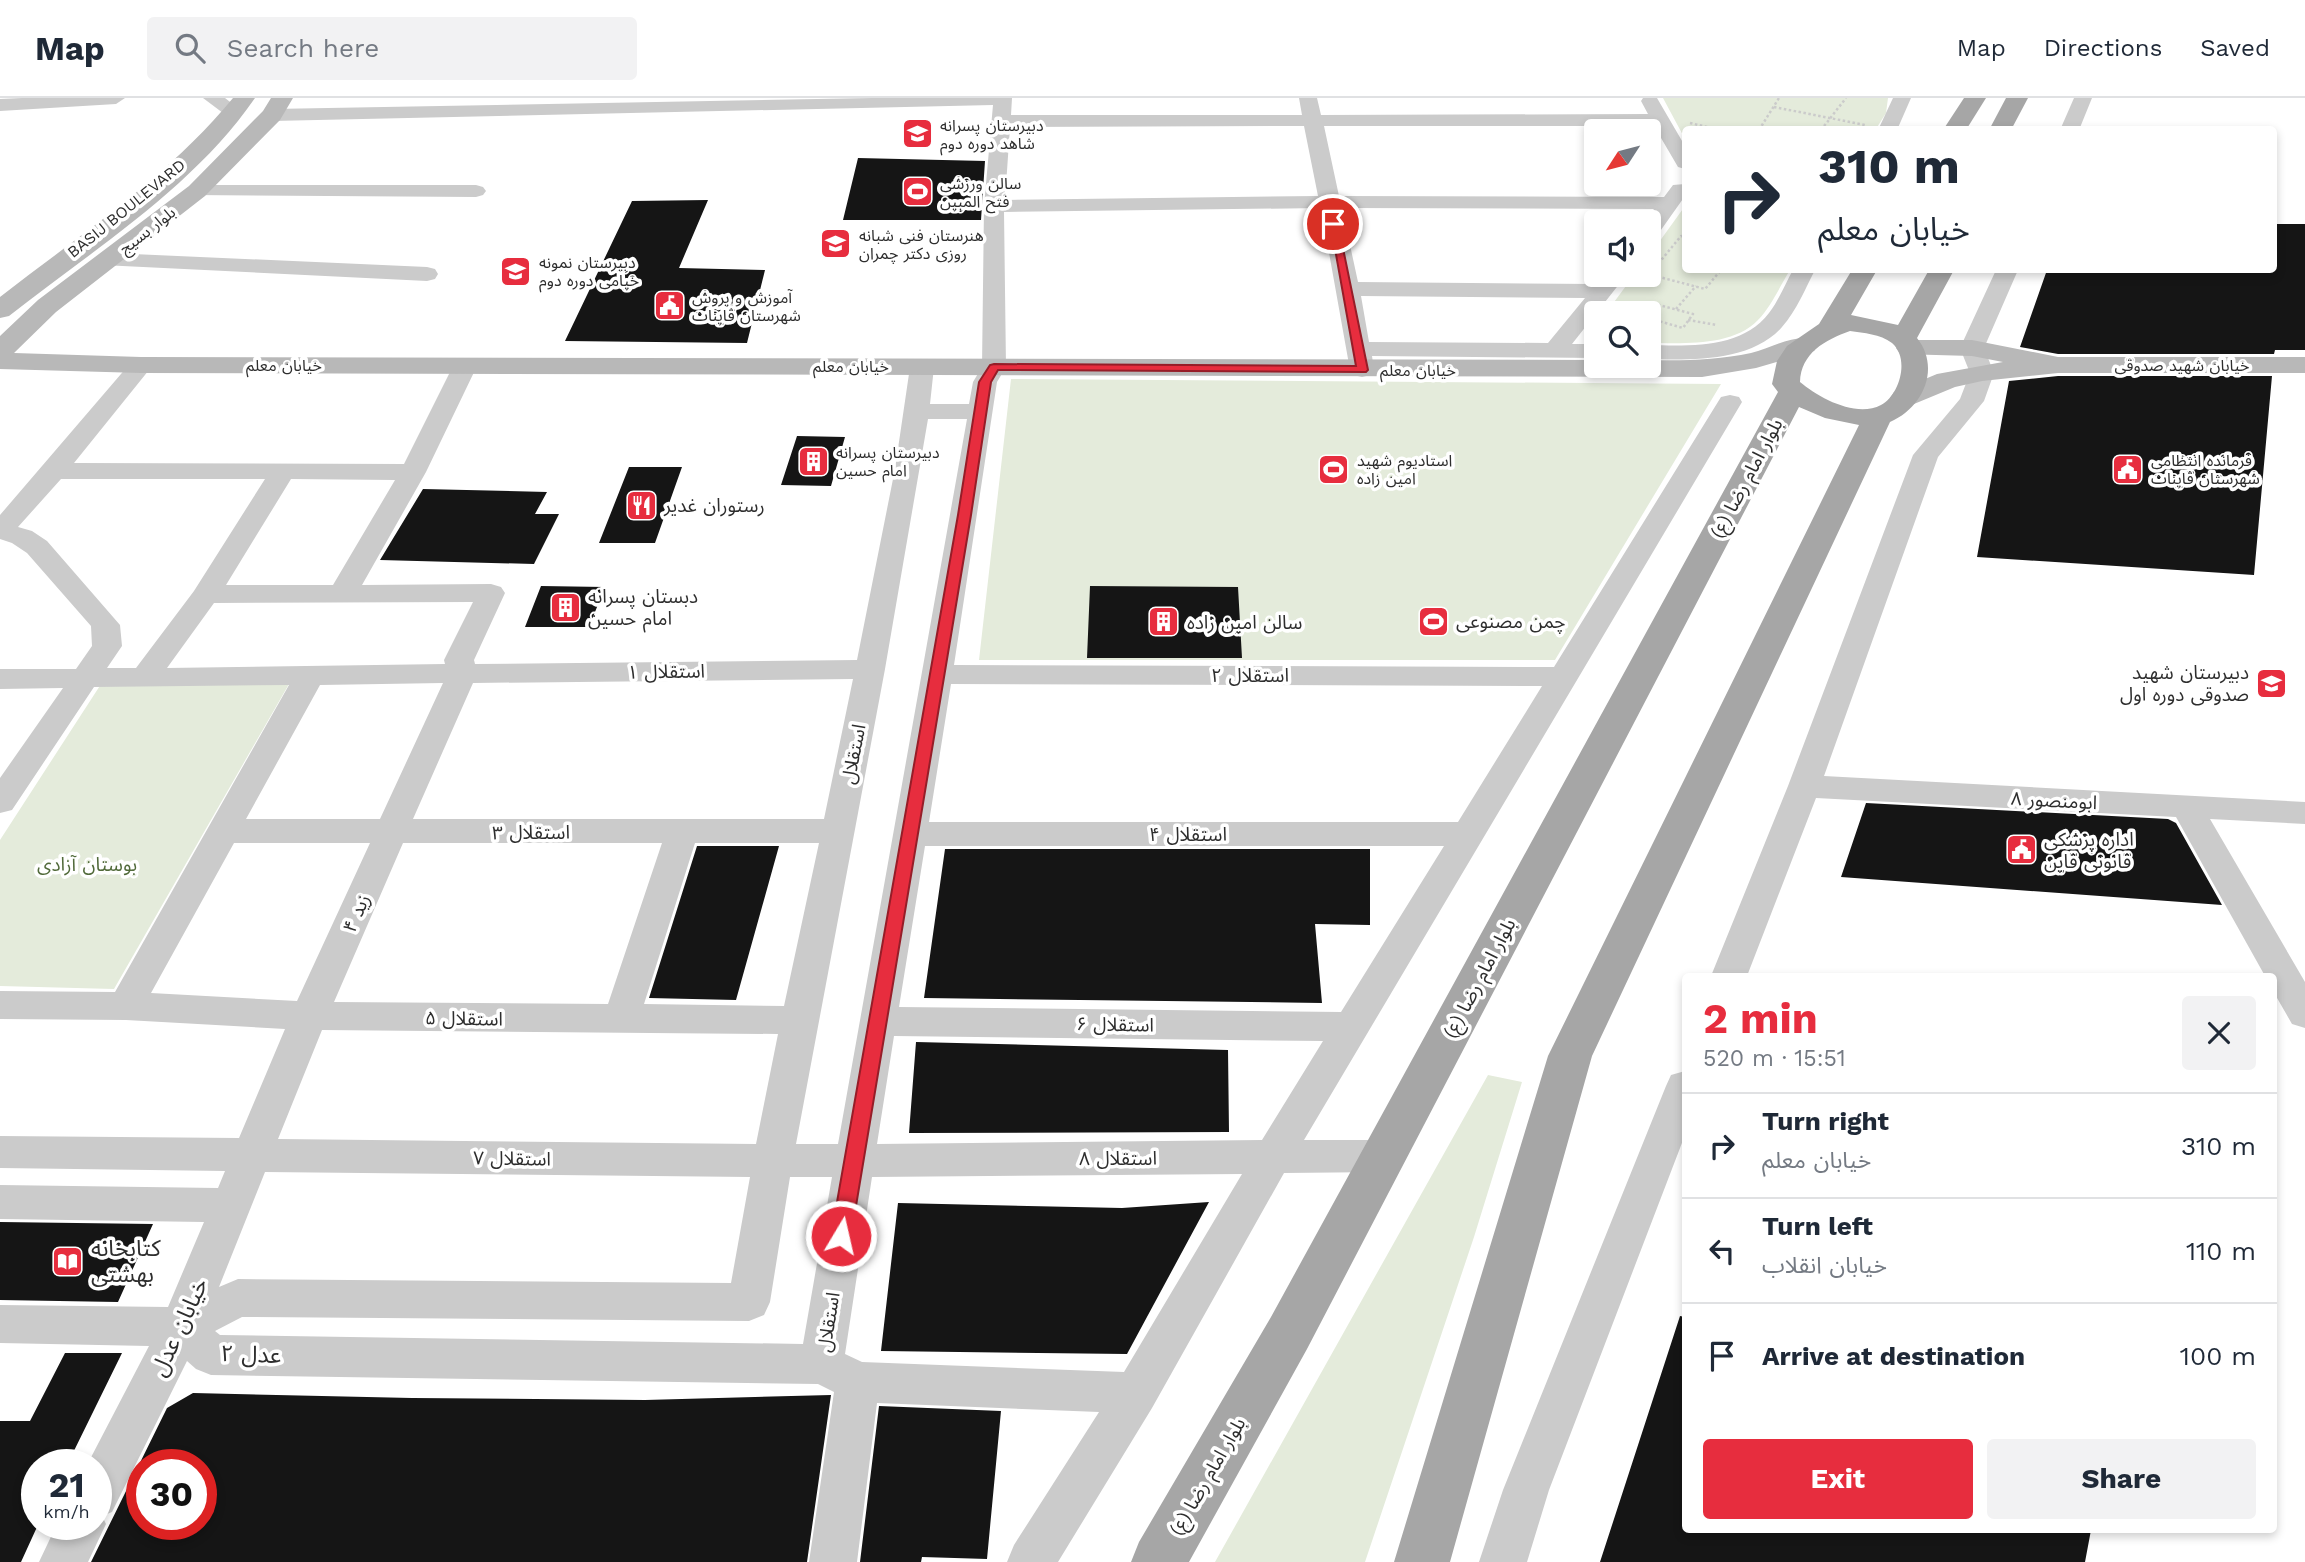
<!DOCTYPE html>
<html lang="en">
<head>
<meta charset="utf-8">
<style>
  :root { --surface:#fff; --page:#f2f2f3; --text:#1f2937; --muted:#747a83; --line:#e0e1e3; --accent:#e72d3e }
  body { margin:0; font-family:"Work Sans","Noto Sans Arabic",sans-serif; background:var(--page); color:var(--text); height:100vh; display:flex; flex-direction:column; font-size:26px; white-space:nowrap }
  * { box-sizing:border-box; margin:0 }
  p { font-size:23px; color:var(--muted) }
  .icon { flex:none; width:38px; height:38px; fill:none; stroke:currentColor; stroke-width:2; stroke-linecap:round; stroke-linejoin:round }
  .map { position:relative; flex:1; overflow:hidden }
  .sheet { position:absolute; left:1682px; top:875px; width:595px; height:560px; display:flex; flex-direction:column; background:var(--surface); border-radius:7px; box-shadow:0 4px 10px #0003 }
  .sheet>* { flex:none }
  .banner { position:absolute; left:1682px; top:28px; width:595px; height:147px; border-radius:7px; box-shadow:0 4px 10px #0003; background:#fff; color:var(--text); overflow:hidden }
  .needle { width:46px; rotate:234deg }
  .fabs { position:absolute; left:1584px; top:21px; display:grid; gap:14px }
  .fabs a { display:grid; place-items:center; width:77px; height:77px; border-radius:7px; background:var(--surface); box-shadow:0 4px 10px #0003; font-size:35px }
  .speed { position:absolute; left:21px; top:1351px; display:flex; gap:14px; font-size:35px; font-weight:700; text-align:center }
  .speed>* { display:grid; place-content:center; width:91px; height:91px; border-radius:50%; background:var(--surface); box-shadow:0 4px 10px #0003; line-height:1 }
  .speed small { font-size:18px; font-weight:400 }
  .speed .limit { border:10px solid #d22; background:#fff; color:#111 }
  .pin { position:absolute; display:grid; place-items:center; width:60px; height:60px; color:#fff; margin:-30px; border:4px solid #fff; border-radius:50%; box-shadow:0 2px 7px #0007 }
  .me { position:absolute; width:77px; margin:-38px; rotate:9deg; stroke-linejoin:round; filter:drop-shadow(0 0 5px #0008) }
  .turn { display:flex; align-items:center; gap:24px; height:147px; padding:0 21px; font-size:32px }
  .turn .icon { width:91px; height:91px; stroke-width:2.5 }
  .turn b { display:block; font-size:49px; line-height:60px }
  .round { display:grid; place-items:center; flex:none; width:74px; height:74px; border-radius:7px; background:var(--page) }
  .headline { display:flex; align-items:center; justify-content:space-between; height:119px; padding:0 21px }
  h1 { font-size:42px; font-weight:700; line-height:52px; color:var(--accent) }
  .cta { display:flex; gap:14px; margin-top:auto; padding:14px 21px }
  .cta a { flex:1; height:80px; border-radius:7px; background:var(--accent); color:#fff; font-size:28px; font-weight:700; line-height:80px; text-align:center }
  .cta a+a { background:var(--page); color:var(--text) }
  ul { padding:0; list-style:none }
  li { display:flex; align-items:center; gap:21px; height:105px; padding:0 21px; border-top:2px solid var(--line) }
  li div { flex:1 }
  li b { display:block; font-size:26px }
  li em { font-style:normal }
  header { display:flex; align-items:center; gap:42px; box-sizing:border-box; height:98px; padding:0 35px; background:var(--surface); border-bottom:2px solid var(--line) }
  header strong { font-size:33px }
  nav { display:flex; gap:38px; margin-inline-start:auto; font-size:24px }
  .search { width:490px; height:63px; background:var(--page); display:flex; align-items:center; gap:18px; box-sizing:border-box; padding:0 24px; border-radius:7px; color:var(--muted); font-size:26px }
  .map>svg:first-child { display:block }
  .green { fill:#e4ebdb }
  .building { fill:#151515; fill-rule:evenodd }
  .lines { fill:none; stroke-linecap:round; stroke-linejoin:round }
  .path { stroke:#cbcbcb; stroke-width:2.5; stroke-dasharray:2.5 2.5; stroke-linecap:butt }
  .street { fill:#cbcbcb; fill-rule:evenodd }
  .secondary { fill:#b8b8b8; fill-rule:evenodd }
  .primary { fill:#a6a6a6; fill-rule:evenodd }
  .route { fill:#e72d3e; stroke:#961d28; stroke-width:2 }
  .labels { text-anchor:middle; stroke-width:7; stroke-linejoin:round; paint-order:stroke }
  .far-poi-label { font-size:16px; fill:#2e2e2e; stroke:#fff; text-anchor:start }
  .far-street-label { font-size:16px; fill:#2e2e2e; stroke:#fff }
  .street-label { font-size:19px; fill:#2e2e2e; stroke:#fff }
  .poi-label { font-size:19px; fill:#2e2e2e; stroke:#fff; text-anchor:start }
  .park-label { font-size:19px; fill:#516a3a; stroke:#fff }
  .near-poi-label { font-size:23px; fill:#2e2e2e; stroke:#fff; text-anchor:start }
  .near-street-label { font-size:23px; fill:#2e2e2e; stroke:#fff }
</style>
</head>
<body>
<header>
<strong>Map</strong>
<div class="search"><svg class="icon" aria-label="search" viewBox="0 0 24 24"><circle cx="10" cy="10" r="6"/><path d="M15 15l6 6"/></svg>Search here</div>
<nav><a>Map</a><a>Directions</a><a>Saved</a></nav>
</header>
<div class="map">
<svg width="2305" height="1464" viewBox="0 0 2305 1464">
  <rect width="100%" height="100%" fill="#fff"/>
  <!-- green -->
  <path class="green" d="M1663,0H1888L1886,15L1876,31L1685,32V41Z
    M1685,108V172H1790C1780,188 1771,209 1758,222C1732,249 1683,245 1649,245L1648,215H1606L1634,177H1648L1649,158Z
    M1011,281L1721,286L1555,562H979Z
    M293,579L114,891L0,888V742L103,583Z
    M1488,977L1522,984L1474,1139L1365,1464H1215Z"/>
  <!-- building -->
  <path class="building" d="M858,60L985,63L981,122H843Z
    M708,102L679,170L765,172L747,245L565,243L632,103Z
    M2273,126H2305V252H2275L2274,256H2058L2020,249L2047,172H2273Z
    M2058,278H2272L2254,477L1977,459L2009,283Z
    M797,338L845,339L831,388L781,387Z
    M629,369H682L655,445H599Z
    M423,391L547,394L535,416H559L534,466L380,462Z
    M541,488L605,489L589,529H525Z
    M1090,488L1238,489L1242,560H1087Z
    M1866,705L2168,721L2176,725L2222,807L1841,779Z
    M697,748H779L736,902L649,900Z
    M945,751H1370V827L1315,826L1322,905L924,900Z
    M916,944L1228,952L1229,1034L909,1035Z
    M1209,1104L1127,1256L881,1253L898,1105L1122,1110Z
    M0,1124L153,1126L118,1204L0,1202Z
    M1680,1218L1685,1219V1432H2091L2085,1464H1600Z
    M65,1255H122L67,1367H37V1429L21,1464H0V1323H30Z
    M193,1295L412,1300L645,1302L831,1297L807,1464H91L167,1310ZM142,1367H201V1426H142Z
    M879,1308L1001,1313L987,1461L922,1459L921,1464H860Z"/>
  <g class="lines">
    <!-- path -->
    <path class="path" d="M1774,9L1865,27
      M1690,25L1720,32
      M1759,32L1779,0
      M1821,32L1846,0
      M1648,176L1705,191L1721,172
      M1649,177L1681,138L1685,139
      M1618,211L1641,215
      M1676,211L1696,188
      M1648,219L1659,207L1693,216L1683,230L1648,220
      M1688,222L1717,227"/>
    <!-- street -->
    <path class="street" d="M22,0H125L116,6L0,13V1Z
      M203,0H225L243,14L234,20L227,18Z
      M872,0H1012L1011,17H1302L1299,0H1317L1321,17L1648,16L1641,3L1643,0H1657L1685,48V71L1678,69L1654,28H1324L1339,98L1664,99L1673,87L1685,86V98L1656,139L1648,140V124H1644L1654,111L1342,110L1358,184L1595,186L1603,177H1621L1623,180L1620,185L1572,246H1596V260L1372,258L1374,272L1371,277L1362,279L1353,277L1350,272L1321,110L1004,114L1006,269L997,284L954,567L1554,569L1721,299L1730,297L1739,299L1742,304L1304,1042H1384L1398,1046L1404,1058L1398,1070L1384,1074L1284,1075L1152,1310L1058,1464H1007L1014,1447L1099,1314L877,1305L857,1464H809L834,1294L818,1286L211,1277L196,1271L187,1263L112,1414L102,1418L106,1426L88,1464H39L57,1426H96V1367H87L149,1248L0,1245V1207L168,1209L204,1124L0,1121V1087L218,1090L225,1073L0,1070V1038L239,1040L285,931L126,922L0,921V893L115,894L289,587L94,589L12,712L0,715V680L63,590L0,591V571H76L92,548L91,528L27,455L12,445L0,441V417L133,262L141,260L149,262L153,267L74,365L404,366L453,268L457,263L465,261L473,263L477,268L426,374L362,487L491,486L501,489L505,495L474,562L475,566L857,562L895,371L910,269L913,264L922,262L931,264L934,269L930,306H969L973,284L982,269L984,108L993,7L272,23L262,17L272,11ZM1304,28L1318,98L1005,102L1010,29ZM1361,198L1585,200L1548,245L1369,244ZM928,321H967L838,1046H796L885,571ZM61,381H265L194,493L136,570H107L122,548L120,527L47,443L32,433L18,429ZM291,381L395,382L333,487H226ZM473,504L444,562L445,566L167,570L214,505ZM853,581L824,721H413L473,585ZM443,585L380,721H246L320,587ZM951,586L1542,588L1458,724H929ZM234,745H370L297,903L151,895ZM403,745H662L608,906L334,904ZM695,745H819L784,908L644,906ZM925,748H1444L1341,914L899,909ZM322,932L778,936L756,1046L278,1041ZM894,938L1323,943L1262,1042L877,1046ZM265,1074L750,1079L731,1185L238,1181L219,1189ZM1242,1076L1124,1274L862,1264L845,1256L872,1079ZM790,1079H832L803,1246L220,1237L215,1233L242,1219L749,1223L764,1217L770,1204Z
      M1893,0H1911L1897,32H1878Z
      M2074,0H2092L2079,32H2060Z
      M197,87H476L483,89L486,93L483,97L476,99L190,97L187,93L190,89Z
      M110,155L427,169L435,171L438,176L435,181L427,183L102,167L99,162L102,157Z
      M1793,172H1815C1805,191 1797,212 1782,229C1751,264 1691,262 1648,261V247C1689,248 1742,251 1769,215C1779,202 1785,186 1793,172Z
      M1996,172H2018L1984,250L1994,275L1984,303L1938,359L1824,678L2305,704V726L2210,721L2305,884V930L2292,926L2273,893V878H2265L2176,719L1816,700L1747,878H1711L1788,688L1913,357L1960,301L1970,275L1960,250Z
      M1685,973V1037L1549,1392L1527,1464H1479L1503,1392L1666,988L1671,977Z"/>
    <!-- secondary -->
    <path class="secondary" d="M233,0H255C193,90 94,151 9,218L0,220V199C81,136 167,80 233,0Z
      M271,0H293L280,22L205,98L56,214L14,255L141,259L1596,262V268H1648V262C1683,263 1717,262 1751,255C1771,250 1793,236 1814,241L1818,247L1814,253L1756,270L1702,279L141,275L0,271V238L38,202L189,88L263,13Z
      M1910,242H1972L2058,259H2305V275H2058L1982,283L1955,289L1914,306L1904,309L1894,306L1890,300L1894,294L1937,276L2003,264L1972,258L1900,256L1896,250L1900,244Z"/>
    <!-- primary -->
    <path class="primary" d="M1964,0H1986L1966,32H1943Z
      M2006,0H2028L2011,32H1989Z
      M1852,172H1877L1851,217L1898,227L1929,172H1954L1917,240C1941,270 1923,310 1890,324L1592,958L1450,1464H1394L1548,958L1859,327L1825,320L1799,309L1307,1251L1189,1464H1131L1139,1444L1271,1219L1778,294L1772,286L1777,263L1787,248L1819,226ZM1850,233C1864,235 1880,236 1892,245C1910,260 1900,297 1881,307C1856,320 1819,300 1800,284C1801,255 1825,242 1850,233Z"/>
  </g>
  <!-- route -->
  <path class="route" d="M1330,123L1338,126L1368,272L1366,274L998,272L991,284L971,417L851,1138L848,1144L841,1147L834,1144L831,1138L958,417L979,284L990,267L994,266L1356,268Z"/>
  <!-- icons -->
  <defs>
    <symbol id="school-square" viewBox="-11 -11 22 22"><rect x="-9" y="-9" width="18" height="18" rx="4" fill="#e72d3e" stroke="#fff"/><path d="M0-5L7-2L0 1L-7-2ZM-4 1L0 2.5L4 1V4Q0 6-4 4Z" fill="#fff"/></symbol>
    <symbol id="stadium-square" viewBox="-11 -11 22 22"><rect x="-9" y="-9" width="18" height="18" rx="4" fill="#e72d3e" stroke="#fff"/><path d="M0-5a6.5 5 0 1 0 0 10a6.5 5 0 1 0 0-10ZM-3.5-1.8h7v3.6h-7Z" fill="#fff"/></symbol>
    <symbol id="civic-square" viewBox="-11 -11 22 22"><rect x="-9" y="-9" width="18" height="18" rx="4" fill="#e72d3e" stroke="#fff"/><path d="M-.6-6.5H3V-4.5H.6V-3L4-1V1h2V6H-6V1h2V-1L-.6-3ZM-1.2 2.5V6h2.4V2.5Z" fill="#fff"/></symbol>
    <symbol id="building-square" viewBox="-11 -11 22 22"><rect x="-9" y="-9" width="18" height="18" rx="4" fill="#e72d3e" stroke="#fff"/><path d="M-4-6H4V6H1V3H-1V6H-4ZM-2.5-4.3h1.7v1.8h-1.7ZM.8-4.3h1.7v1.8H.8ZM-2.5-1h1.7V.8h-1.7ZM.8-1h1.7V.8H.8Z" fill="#fff"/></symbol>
    <symbol id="restaurant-square" viewBox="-11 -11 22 22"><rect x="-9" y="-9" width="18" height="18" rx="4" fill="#e72d3e" stroke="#fff"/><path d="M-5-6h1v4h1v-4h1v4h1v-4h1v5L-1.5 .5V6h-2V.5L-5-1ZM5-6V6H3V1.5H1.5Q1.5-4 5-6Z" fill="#fff"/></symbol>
    <symbol id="library-square" viewBox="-11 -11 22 22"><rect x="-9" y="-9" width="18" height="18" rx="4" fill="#e72d3e" stroke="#fff"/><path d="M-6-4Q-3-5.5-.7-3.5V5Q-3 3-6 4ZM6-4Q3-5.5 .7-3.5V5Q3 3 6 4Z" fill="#fff"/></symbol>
  </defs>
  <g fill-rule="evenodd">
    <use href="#school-square" x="900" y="18" width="35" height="35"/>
    <use href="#stadium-square" x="900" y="76" width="35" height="35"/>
    <use href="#school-square" x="818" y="128" width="35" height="35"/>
    <use href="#school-square" x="498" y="156" width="35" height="35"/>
    <use href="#civic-square" x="652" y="190" width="35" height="35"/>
    <use href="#building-square" x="796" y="346" width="35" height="35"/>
    <use href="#stadium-square" x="1316" y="354" width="35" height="35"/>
    <use href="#civic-square" x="2110" y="354" width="35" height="35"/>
    <use href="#restaurant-square" x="624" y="390" width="35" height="35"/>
    <use href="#building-square" x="548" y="492" width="35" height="35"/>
    <use href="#stadium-square" x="1416" y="506" width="35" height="35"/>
    <use href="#building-square" x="1146" y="506" width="35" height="35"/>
    <use href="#school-square" x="2254" y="568" width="35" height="35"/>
    <use href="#civic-square" x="2004" y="734" width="35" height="35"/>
    <use href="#library-square" x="50" y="1146" width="35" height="35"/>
  </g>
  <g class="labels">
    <!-- far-poi labels -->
    <g class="far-poi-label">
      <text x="940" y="33">دبیرستان پسرانه<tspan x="940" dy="18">شاهد دوره دوم</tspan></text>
      <text x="940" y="91">سالن ورزشی<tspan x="940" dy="18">فتح المبین</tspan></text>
      <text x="859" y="143">هنرستان فنی شبانه<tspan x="859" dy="18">روزی دکتر چمران</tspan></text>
      <text x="539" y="170">دبیرستان نمونه<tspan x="539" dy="18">خیامی دوره دوم</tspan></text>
      <text x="692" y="205">آموزش و پروش<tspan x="692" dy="18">شهرستان قاینات</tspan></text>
      <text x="836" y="360">دبیرستان پسرانه<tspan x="836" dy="18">امام حسین</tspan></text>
      <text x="1357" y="368">استادیوم شهید<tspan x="1357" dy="18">امین زاده</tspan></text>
      <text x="2151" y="368">فرمانده انتظامی<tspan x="2151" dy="18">شهرستان قاینات</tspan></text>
    </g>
    <!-- far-street labels -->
    <g class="far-street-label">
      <text transform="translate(126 110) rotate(-39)" y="6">BASIJ BOULEVARD</text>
      <text transform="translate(147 132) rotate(-38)" y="6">بلوار بسیج</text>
      <text x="284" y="273">خیابان معلم</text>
      <text x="2182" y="273">خیابان شهید صدوقی</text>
      <text x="851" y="274">خیابان معلم</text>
      <text x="1418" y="278">خیابان معلم</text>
    </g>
    <!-- street labels -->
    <g class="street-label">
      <text transform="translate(1746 380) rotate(-62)" y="7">بلوار امام رضا (ع)</text>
      <text transform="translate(666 573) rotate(-1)" y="7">استقلال ۱</text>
      <text x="1250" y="584">استقلال ۲</text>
      <text transform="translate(853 656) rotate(-79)" y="7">استقلال</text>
      <text transform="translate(2054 702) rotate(3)" y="7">ابومنصور ۸</text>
      <text x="531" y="741">استقلال ۳</text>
      <text x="1188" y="743">استقلال ۴</text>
      <text transform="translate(356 815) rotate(-66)" y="7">زید ۴</text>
      <text transform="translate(1479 880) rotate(-62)" y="7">بلوار امام رضا (ع)</text>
      <text transform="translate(464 920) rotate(1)" y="7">استقلال ۵</text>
      <text transform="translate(1115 926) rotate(1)" y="7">استقلال ۶</text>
      <text transform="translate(512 1060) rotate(1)" y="7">استقلال ۷</text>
      <text x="1118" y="1067">استقلال ۸</text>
      <text transform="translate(828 1224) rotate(-81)" y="7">استقلال</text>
      <text transform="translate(1207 1378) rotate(-60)" y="7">بلوار امام رضا (ع)</text>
    </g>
    <!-- poi labels -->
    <g class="poi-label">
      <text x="664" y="414">رستوران غدیر</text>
      <text x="588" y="505">دبستان پسرانه<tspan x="588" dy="22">امام حسین</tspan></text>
      <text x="1456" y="530">چمن مصنوعی</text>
      <text x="1187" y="531">سالن امین زاده</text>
      <text x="2249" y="581" text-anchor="end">دبیرستان شهید<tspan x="2249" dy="22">صدوقی دوره اول</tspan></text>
      <text x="2044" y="748">اداره پزشکی<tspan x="2044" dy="22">قانونی قاین</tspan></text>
    </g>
    <!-- park labels -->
    <g class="park-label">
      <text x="87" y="773">بوستان آزادی</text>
    </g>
    <!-- near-poi labels -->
    <g class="near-poi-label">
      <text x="91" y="1158">کتابخانه<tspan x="91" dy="26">بهشتی</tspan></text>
    </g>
    <!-- near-street labels -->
    <g class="near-street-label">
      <text transform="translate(179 1229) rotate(-65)" y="8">خیابان عدل</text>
      <text transform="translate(251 1256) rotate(2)" y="8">عدل ۲</text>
    </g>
  </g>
</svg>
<div class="fabs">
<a><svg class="needle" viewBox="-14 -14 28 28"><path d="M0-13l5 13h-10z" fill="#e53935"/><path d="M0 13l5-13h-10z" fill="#747a83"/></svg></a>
<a><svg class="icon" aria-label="sound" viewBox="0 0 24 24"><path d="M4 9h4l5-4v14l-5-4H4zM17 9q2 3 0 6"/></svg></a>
<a><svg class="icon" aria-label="search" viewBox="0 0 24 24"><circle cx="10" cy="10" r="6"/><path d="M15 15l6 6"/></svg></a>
</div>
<div class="speed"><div>21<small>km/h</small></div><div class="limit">30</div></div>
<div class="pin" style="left:1333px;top:126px;background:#d93025"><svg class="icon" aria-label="arrive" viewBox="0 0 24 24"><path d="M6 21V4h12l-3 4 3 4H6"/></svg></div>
<svg class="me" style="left:841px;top:1138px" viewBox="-20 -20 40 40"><circle r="17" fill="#e72d3e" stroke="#fff" stroke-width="3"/><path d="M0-11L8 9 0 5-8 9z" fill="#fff"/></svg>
<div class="banner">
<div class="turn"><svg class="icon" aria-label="right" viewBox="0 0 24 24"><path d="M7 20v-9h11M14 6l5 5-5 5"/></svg><div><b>310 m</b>خیابان معلم</div></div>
</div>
<section class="sheet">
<div class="headline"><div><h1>2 min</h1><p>520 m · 15:51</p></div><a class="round"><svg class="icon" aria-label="close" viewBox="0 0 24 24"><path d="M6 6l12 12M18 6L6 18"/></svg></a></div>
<ul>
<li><svg class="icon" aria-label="right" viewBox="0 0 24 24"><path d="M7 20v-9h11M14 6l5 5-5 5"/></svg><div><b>Turn right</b><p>خیابان معلم</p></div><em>310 m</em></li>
<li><svg class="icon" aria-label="left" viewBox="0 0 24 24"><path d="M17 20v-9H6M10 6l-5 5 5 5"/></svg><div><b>Turn left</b><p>خیابان انقلاب</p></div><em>110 m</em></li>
<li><svg class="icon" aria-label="arrive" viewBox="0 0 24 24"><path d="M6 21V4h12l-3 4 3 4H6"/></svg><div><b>Arrive at destination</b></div><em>100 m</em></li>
</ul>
<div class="cta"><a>Exit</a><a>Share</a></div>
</section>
</div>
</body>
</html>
